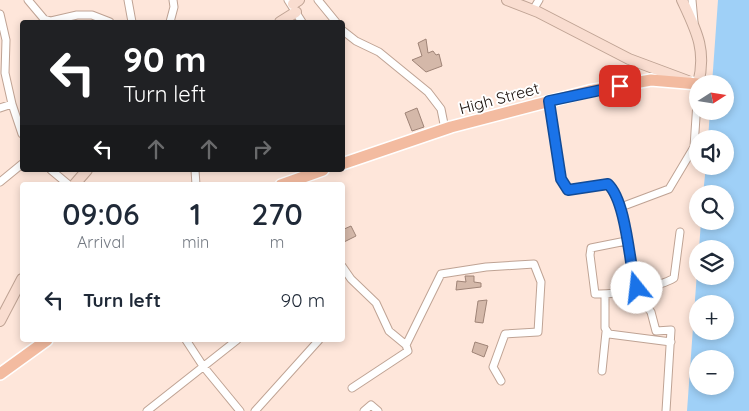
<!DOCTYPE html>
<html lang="en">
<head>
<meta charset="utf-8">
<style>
  :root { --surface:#fff; --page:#f2f2f3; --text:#1f2937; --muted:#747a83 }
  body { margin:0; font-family:Quicksand,sans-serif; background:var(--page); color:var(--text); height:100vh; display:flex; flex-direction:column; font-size:19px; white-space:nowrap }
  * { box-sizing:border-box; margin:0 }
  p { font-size:16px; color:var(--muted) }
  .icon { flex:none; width:28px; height:28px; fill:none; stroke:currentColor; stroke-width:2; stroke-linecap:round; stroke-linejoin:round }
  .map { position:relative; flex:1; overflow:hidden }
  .panel { position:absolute; left:20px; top:182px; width:325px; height:160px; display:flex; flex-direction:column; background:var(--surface); border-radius:5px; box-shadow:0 2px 8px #0003 }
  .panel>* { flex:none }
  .top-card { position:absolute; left:20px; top:20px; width:325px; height:152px; border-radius:5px; box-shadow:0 2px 8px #0003; background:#202124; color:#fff; overflow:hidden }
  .needle { width:32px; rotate:78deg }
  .buttons { position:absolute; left:689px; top:75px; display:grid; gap:10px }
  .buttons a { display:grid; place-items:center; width:45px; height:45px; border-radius:50%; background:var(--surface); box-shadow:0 2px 8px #0003; font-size:25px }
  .pin { position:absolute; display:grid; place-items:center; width:42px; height:42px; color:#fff; margin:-21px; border-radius:10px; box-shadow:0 2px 8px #0006 }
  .me { position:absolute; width:55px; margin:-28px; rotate:344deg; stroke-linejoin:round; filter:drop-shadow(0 0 4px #0008) }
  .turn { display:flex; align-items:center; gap:18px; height:105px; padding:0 20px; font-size:22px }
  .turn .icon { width:65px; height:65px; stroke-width:2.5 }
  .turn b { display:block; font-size:35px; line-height:42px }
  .lanes { display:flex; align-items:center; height:48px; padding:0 20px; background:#0003; justify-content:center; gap:25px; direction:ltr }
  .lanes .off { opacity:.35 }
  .eta { display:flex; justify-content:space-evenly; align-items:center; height:85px; text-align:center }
  .eta b { font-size:30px; font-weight:600; line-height:35px }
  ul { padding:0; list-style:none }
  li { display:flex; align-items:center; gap:15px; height:65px; padding:0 20px }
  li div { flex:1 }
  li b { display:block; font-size:19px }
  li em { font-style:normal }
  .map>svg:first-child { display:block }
  .water { fill:#9fd0f7; fill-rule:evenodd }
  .building { fill:#d4b8a9; stroke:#9f8477 }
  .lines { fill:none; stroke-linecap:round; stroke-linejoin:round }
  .street-casing { stroke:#bfa394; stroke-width:9 }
  .secondary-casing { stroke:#bfa394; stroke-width:12 }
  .primary-casing { stroke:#fff; stroke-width:14 }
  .street { stroke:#fff; stroke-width:7 }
  .secondary { stroke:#f9ddd0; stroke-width:10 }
  .primary { stroke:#f3bba0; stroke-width:11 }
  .route-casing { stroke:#114b97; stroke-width:12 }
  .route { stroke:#1a73e8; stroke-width:9 }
  .labels { text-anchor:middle; stroke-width:4; stroke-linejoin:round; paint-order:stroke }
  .street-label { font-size:16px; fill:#1a100b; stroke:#fff }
</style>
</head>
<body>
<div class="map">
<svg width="749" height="411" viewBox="0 0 749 411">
  <rect width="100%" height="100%" fill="#fee6da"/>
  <!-- water -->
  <path class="water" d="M718,0H749V411H687L697,272L698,276H725V249H699L701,221H725V194H703L706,166H725V139H708L710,111H725V84H712ZM698,304H725V331H698ZM698,359H725V386H698Z"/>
  <!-- building -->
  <path class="building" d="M426,39L428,53L433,51L436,55L439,54L442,66L426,72L412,60L422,56L418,43Z
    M417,108L424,127L412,131L405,113Z
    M351,226L356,236L342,243V230Z
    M465,276H474V282L481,283V287L456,290L457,281L466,282Z
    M487,300L483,323L475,322L478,301Z
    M475,342L488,346L484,357L472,352Z"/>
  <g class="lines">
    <defs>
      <path id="street" d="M28,0L44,19L51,21L77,15H92L110,22
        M128,0L132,22
        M288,0L302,22
        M318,0L336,22
        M692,0L694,22
        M533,10L539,0
        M0,14L6,40L5,73L12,104
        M170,22L174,7L173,0
        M342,30L356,41L379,52L428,92L441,109L445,129
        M549,101L561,179L568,190L608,184L621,207L639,297L651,312L656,331L671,330L666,411
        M0,108L12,104L22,134
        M51,170L69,185
        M195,170L196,185
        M0,182L22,164
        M621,207L669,189L694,147L698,87
        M626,241L591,248L590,255L595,294C613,295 660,287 674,278L680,232
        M342,266L351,279L376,303L389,331L406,345L408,351L352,388
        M605,294V328L609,334L671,342
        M186,340L203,366L240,411
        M406,345L441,274L486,267L534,264L541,282L538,332L505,334L493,367L501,381
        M602,371L606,332
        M147,411L237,340
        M255,411L319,340
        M364,411L371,405L378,411"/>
      <path id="secondary" d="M507,0L538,12L629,59L688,81
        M682,0C696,30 707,50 698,84
        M293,4L299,0
        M280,22L296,12
        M74,185L87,170
        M0,321L22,279"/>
      <path id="primary" d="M342,164L451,127L589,91L651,80L698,84
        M281,185L323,170
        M0,374L47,340"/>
    </defs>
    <!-- street casing -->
    <use href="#street" class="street-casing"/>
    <!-- secondary casing -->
    <use href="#secondary" class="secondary-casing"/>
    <!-- primary casing -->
    <use href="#primary" class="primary-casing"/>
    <!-- street -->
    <use href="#street" class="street"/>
    <!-- secondary -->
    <use href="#secondary" class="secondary"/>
    <!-- primary -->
    <use href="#primary" class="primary"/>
  </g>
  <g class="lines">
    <defs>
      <path id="route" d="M620,86L549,101L561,179L568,190L608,184C625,200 629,255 634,280L637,288"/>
    </defs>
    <!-- route casing -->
    <use href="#route" class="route-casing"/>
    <!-- route -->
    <use href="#route" class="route"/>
  </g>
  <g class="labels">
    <!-- street labels -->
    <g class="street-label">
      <text transform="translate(499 98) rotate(-15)" y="6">High Street</text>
    </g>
  </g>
</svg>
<div class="buttons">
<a><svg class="needle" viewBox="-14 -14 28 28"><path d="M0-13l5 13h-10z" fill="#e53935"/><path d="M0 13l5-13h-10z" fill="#747a83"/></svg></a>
<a><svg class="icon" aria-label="sound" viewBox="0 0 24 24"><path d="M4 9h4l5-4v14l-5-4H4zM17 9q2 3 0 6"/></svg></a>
<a><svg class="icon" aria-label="search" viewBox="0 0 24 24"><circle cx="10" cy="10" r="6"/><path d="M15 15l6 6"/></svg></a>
<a><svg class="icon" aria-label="layers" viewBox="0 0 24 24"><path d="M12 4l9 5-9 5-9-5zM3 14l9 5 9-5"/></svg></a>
<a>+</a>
<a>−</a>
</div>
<div class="pin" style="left:620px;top:86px;background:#d93025"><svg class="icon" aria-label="arrive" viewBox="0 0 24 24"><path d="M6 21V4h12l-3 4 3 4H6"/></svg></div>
<svg class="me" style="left:637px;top:288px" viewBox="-20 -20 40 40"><circle r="19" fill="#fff"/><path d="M0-13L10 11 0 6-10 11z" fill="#1a73e8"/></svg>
<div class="top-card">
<div class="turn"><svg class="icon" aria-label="left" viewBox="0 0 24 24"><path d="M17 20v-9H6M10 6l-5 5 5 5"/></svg><div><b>90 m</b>Turn left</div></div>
<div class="lanes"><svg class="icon" aria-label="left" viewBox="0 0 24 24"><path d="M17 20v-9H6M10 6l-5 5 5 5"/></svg><svg class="icon off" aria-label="ahead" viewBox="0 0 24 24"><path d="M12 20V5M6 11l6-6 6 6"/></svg><svg class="icon off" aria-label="ahead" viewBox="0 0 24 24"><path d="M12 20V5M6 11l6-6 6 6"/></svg><svg class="icon off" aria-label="right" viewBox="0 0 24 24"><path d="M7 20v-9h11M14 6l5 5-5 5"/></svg></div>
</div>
<section class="panel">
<div class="eta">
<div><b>09:06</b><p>Arrival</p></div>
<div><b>1</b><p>min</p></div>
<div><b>270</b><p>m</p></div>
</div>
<ul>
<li><svg class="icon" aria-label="left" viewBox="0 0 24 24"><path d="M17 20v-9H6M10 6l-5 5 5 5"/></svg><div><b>Turn left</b></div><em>90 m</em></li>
</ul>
</section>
</div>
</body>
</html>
